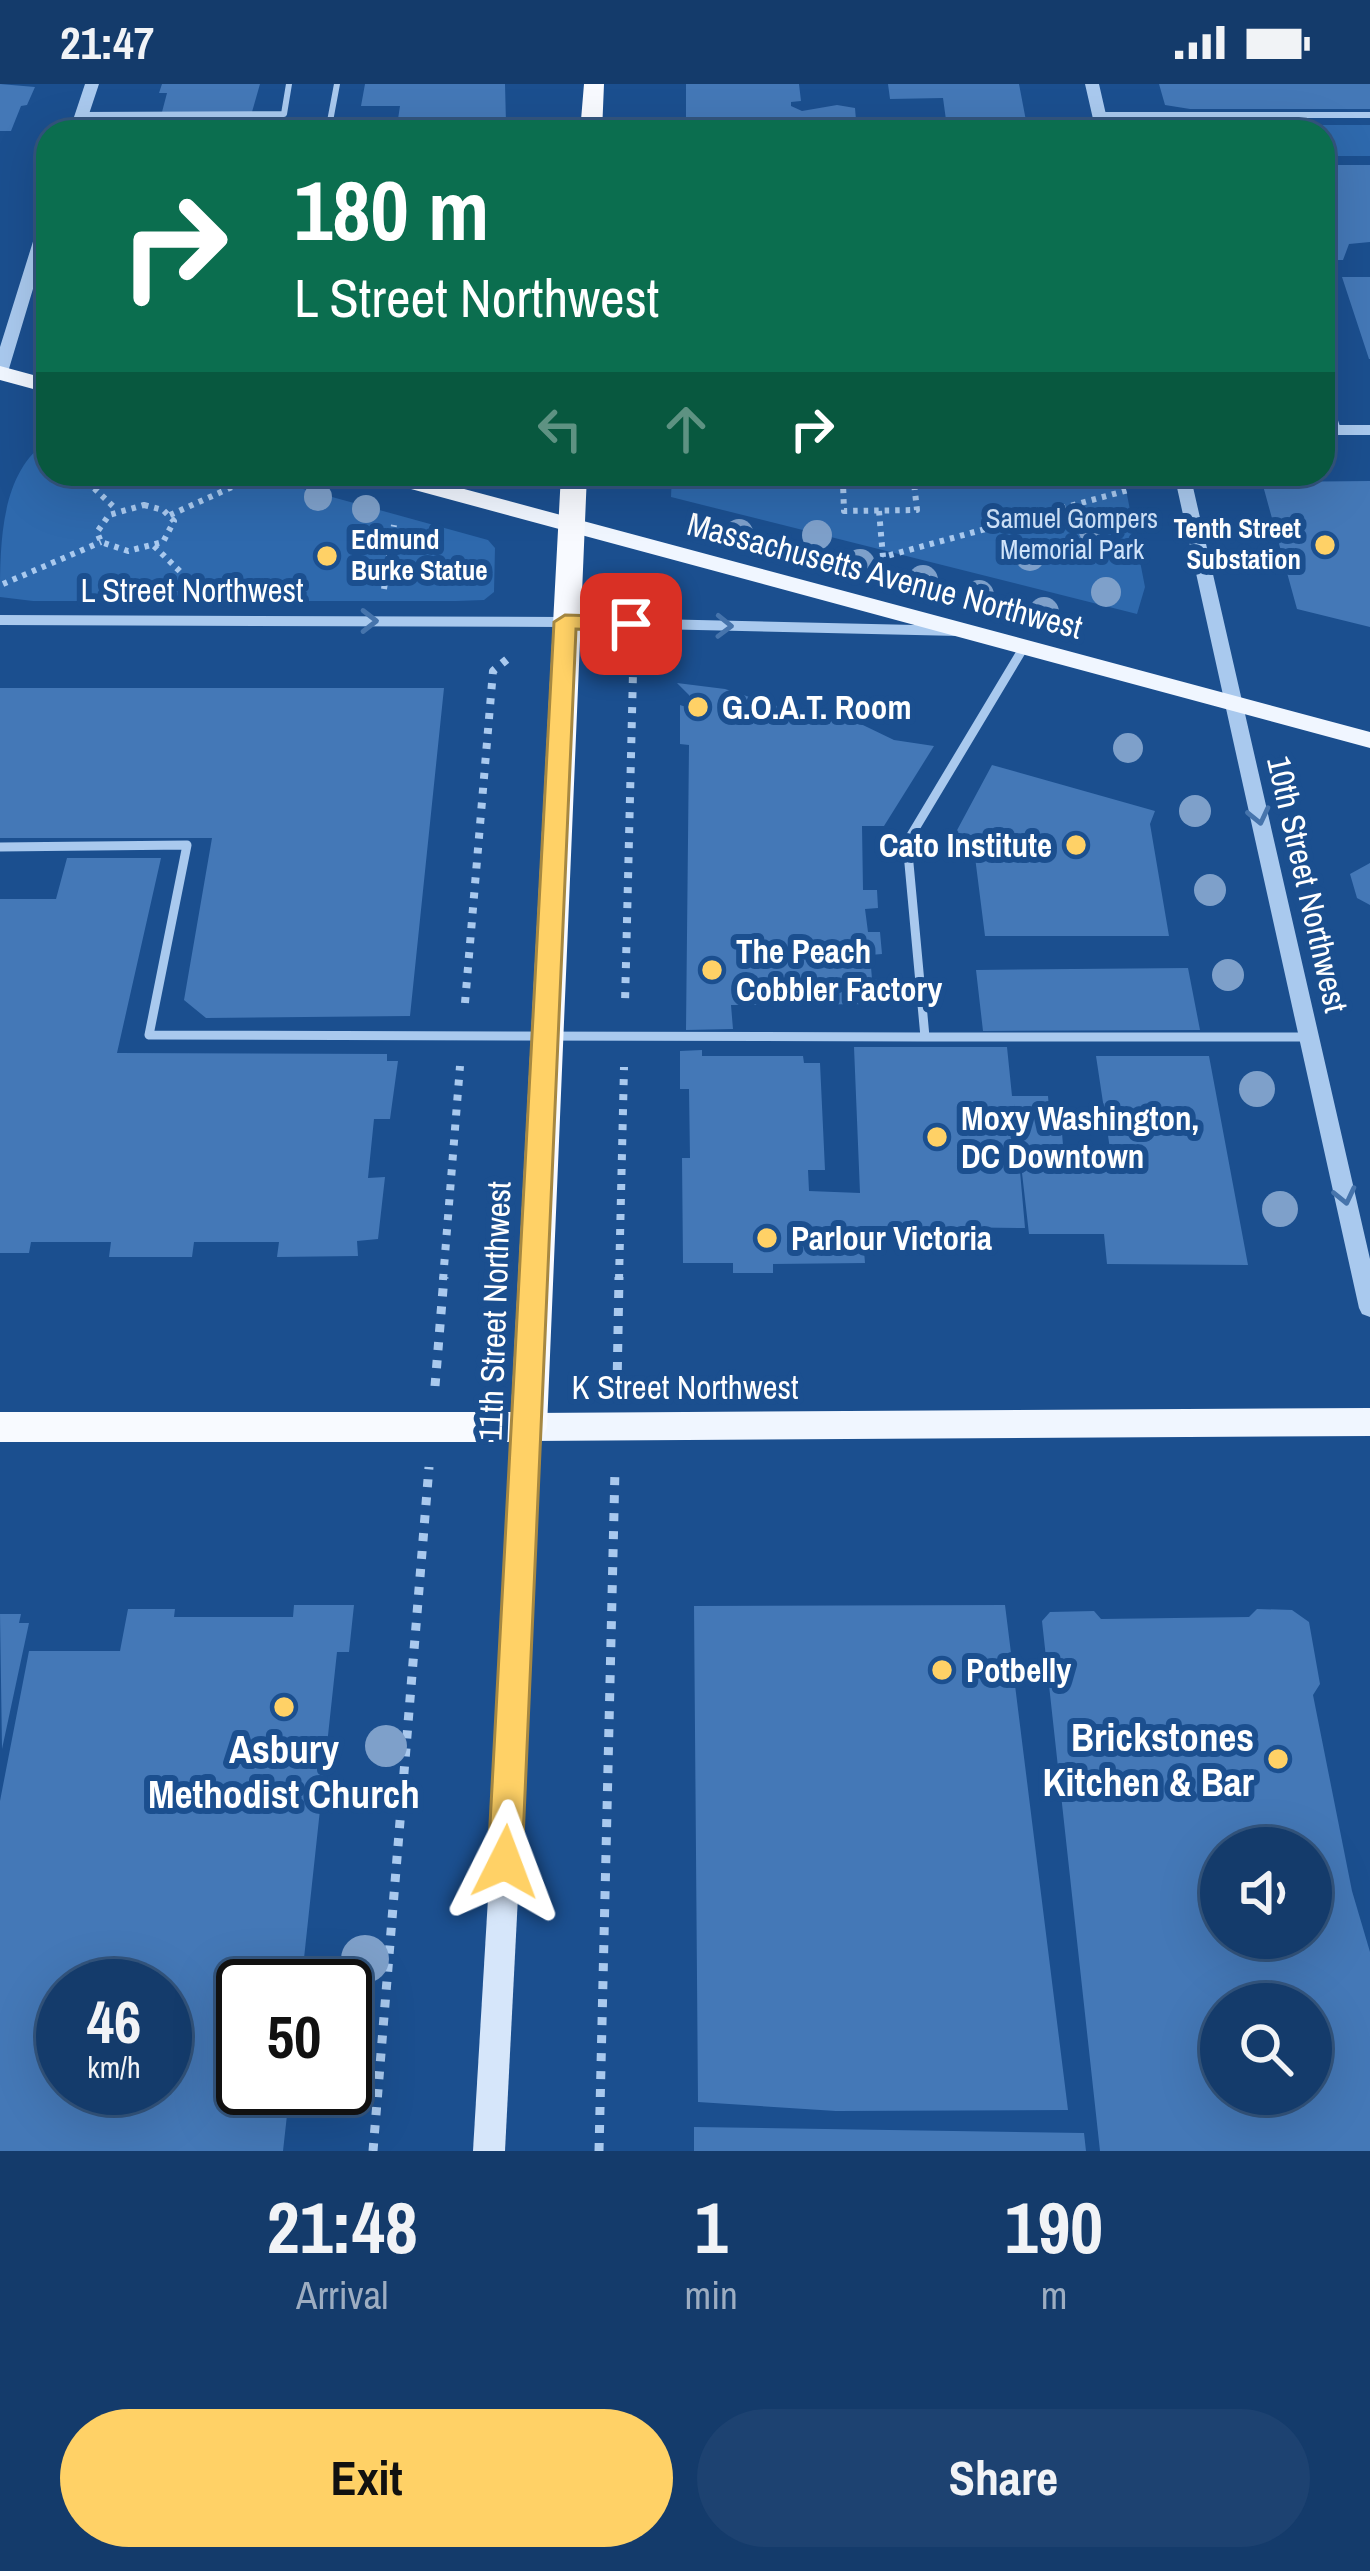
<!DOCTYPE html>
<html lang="en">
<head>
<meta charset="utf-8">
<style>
  :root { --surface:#143b6b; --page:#1d4271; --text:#f1f3f6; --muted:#9dadc1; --line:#33557e; --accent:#ffd166 }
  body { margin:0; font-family:"Archivo Narrow",sans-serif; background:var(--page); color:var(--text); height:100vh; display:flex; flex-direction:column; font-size:45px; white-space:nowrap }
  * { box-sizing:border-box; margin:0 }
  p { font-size:39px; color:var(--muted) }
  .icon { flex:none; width:66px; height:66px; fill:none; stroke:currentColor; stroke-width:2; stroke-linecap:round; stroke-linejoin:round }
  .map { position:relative; height:2067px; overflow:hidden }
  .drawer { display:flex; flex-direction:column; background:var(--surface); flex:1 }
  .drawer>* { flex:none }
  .banner { position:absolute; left:36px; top:36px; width:1299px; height:366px; border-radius:36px; box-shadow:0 12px 48px #0002,0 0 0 3px var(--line); background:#0b6e4f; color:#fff; overflow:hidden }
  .fabs { position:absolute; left:1200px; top:1743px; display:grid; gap:24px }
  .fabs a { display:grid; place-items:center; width:132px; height:132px; border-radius:50%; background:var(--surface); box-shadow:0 12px 48px #0002,0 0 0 3px var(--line); font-size:60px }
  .speed { position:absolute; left:36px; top:1875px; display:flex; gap:24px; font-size:60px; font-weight:700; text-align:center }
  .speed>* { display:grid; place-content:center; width:156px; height:156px; border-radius:50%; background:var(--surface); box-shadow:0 12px 48px #0002,0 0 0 3px var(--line); line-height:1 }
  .speed small { font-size:30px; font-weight:400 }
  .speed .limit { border:6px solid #111; border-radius:18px; background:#fff; color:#111 }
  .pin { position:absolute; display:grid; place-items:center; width:102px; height:102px; color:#fff; margin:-51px; border-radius:24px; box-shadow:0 6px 18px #0006 }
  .me { position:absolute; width:132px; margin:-66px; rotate:3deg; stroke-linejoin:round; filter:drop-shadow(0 0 9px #0008) }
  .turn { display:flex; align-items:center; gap:42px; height:252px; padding:0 60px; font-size:54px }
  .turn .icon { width:156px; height:156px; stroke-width:2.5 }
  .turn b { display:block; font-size:84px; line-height:102px }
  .lanes { display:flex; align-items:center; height:114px; padding:0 60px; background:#0003; justify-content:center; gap:60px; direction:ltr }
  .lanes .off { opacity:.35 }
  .eta { display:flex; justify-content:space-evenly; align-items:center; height:204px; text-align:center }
  .eta b { font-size:72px; font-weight:700; line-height:84px }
  .cta { display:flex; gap:24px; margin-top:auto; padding:24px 60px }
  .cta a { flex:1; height:138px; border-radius:72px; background:var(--accent); color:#111; font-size:48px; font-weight:700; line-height:138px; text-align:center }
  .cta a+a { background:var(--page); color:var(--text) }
  .status { display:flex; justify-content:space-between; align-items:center; height:84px; padding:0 60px; background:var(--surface); direction:ltr }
  .status svg { height:33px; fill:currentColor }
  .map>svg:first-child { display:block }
  .green { fill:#2e69ad }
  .building { fill:#4478b7; fill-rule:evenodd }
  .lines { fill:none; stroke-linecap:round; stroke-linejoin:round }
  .path-far2 { stroke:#a9c9ee; stroke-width:6; stroke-dasharray:4.5 6; stroke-linecap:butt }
  .path-far1 { stroke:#a9c9ee; stroke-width:8; stroke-dasharray:6 9; stroke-linecap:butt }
  .path { stroke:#a9c9ee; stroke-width:9; stroke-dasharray:8 10; stroke-linecap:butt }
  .service-far1 { stroke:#a9c9ee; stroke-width:6 }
  .service { stroke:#a9c9ee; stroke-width:9 }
  .tertiary { fill:#a9c9ee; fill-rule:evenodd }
  .secondary { fill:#d6e6fa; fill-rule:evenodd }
  .primary { fill:#f0f6ff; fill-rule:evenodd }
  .trunk { fill:#f8faff; fill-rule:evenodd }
  .tree { fill:#7ea0ca }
  .oneway { stroke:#4674ac }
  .route { fill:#ffd166; stroke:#a68842; stroke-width:3 }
  .poi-dot { fill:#ffd166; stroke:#1b4f8f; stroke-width:4.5 }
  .labels { text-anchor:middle; stroke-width:12; stroke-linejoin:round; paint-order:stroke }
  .far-park-label { font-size:27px; fill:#cfe3fa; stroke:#1b4f8f }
  .far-poi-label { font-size:27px; font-weight:bold; fill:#fff; stroke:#1b4f8f; text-anchor:end }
  .street-label { font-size:33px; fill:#fff; stroke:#1b4f8f }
  .poi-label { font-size:33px; font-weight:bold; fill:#fff; stroke:#1b4f8f; text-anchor:start }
  .near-poi-label { font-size:39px; font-weight:bold; fill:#fff; stroke:#1b4f8f; text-anchor:end }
</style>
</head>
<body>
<div class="status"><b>21:47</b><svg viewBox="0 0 49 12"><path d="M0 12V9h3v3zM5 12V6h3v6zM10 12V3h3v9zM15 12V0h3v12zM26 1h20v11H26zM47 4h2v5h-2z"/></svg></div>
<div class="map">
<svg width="1370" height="2067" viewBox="0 0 1370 2067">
  <rect width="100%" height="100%" fill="#1b4f8f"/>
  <!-- green -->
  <path class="green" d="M1125,41H1370V72H1323V48H1126Z
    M48,357V390H249L488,456L495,464L494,508L484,516L456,517H33L0,513C0,462 0,388 48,357Z
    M672,390H1123L1145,503L1137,530L671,413Z"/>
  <!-- building -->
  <path class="building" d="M0,0L35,3L27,21L21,22L11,47H0Z
    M162,0H260L252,28H162L167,9H159Z
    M365,0H505L506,39H498V48H396L400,22H361Z
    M686,0H799L801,17L791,18V22L802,27L837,21L855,24L857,48H686Z
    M888,0H1019L1027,42H1034L1035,48H887L886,43L985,42L983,36H946L943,14L890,15Z
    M1159,0H1370V25H1190L1165,21Z
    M220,40L217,48H154L156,41Z
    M1323,81H1370V158L1349,160L1343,176H1323Z
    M1342,193H1370V275H1369Z
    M1370,397V543L1297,525L1262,398Z
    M677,599L725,605L783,624L840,630L894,656L934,662L884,742H862L863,806H877L878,824L865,825L868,848H880L882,870L870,871L872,895L882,896L886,920L731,921L733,945L686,946L689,661L680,660V621L689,624V611Z
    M0,604H444L410,932L206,934L184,916L212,754H0Z
    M992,681L1155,727L1150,740L1169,852H985L975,773L948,763Z
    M67,774H161L117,969L387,970V977H398L390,1035H374L368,1094L385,1093L378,1155L357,1157L358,1172L277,1173L279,1158H194L192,1173H109L111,1158H31L29,1169H0V815H56Z
    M1370,779V821L1357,814L1350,790Z
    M1188,884L1200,946L983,947L976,886Z
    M854,963H1007L1012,1012H1048L1050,1037H1061L1065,1085H1113L1096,972H1209L1248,1181L1107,1180L1104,1150H1029L1014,1019L1025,1144L862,1142L865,1179L773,1180V1189H733V1179H683L682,1074H690L689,1005H680V967L702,966V972H803L804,979H820L825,1086H808L809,1107L860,1109Z
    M294,1521H354L349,1568H337L301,1902H243V2004H290L283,2067H0V1717L29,1567H120L128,1525H175L174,1533H293ZM63,1902H165V2004H63Z
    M1005,1521L1068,2026L836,2027L698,2018L694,1522Z
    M1257,1525L1292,1526L1309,1538L1320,1600L1313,1611L1352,1807L1370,1868V2067H1100L1042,1537L1050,1528L1094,1527L1101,1535L1249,1533ZM1221,1764H1311V1854H1221ZM1221,1920H1311V2010H1221Z
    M0,1530H21L19,1539H29L2,1665Z
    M694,2043L1084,2049L1086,2067H694Z"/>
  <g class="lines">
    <!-- path-far2 -->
    <path class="path-far2" d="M79,390L117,426
      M843,399H914L917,426L844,427Z
      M144,421L163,426L174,437L163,458L128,467L101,458L97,448L109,431Z
      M879,427L883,473L1132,405
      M170,431L241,399
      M154,462L196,503
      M3,500L101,458
      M384,505L394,441"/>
    <!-- path-far1 -->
    <path class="path-far1" d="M612,574L633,589L625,920
      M465,919L493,587L511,572
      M443,1196L460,982
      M619,1196L624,983"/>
    <!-- path -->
    <path class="path" d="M435,1302L444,1193
      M617,1304L619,1193
      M373,2067L429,1383
      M599,2067L615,1385"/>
    <!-- service-far1 -->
    <path class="service-far1" d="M81,31L284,30L289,0
      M1099,31H1370
      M328,48L337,0
      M1323,301L1338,346"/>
    <!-- service -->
    <path class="service" d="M0,763L187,761L149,951L925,953L907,758L1024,563
      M925,953H1308"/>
    <!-- tertiary -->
    <path class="tertiary" d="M85,0H99L83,48H69Z
      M1085,0H1099L1110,48H1096Z
      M48,128V155L8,288L0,293V263L41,132Z
      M1323,341H1370V351H1323Z
      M1174,390H1190L1370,1175V1233L1362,1230L1359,1224Z
      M0,531L565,533L959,542L968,547L959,552L565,543L0,541Z"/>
    <!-- secondary -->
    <path class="secondary" d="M529,1332L538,1335L542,1343L505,2067H473L516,1343L520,1335Z"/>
    <!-- primary -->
    <path class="primary" d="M0,282L48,295V309L0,296Z
      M370,390H408L1370,648V664L374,395Z
      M1370,1324V1352L529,1357L517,1353L512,1343L517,1333L529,1329Z"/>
    <!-- trunk -->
    <path class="trunk" d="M584,0H604L602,48H580Z
      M561,390H587L547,1343L542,1354L529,1358H0V1328H511Z"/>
  </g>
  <!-- trees -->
  <g class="tree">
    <circle cx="318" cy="413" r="14"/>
    <circle cx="366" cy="425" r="14"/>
    <circle cx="1093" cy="447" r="14"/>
    <circle cx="739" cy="449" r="14"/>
    <circle cx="817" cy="451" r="15"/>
    <circle cx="1030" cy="472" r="15"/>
    <circle cx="860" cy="480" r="15"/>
    <circle cx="923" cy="496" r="15"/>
    <circle cx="1106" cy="508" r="15"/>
    <circle cx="979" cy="511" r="15"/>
    <circle cx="1044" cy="528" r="15"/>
    <circle cx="1128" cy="664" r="15"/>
    <circle cx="1195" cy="727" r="16"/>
    <circle cx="1210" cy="806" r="16"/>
    <circle cx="1228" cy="891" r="16"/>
    <circle cx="1257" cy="1005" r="18"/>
    <circle cx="1280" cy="1125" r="18"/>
    <circle cx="386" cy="1662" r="21"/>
    <circle cx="365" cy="1875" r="24"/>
  </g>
  <!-- one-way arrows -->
  <defs><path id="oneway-chevron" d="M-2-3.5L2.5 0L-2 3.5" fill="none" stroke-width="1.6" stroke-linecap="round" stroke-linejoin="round" transform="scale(3)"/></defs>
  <g class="oneway">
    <use href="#oneway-chevron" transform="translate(369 537)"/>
    <use href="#oneway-chevron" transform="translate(724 542) rotate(1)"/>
    <use href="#oneway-chevron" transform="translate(1259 732) rotate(77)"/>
    <use href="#oneway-chevron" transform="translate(1345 1112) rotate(77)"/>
  </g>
  <!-- route -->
  <path class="route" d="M565,531L631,533L642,540L631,547L576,545L522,1778L517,1790L505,1795L493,1790L488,1778L554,538Z"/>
  <!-- markers -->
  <g class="poi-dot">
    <circle cx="1325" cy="461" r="12"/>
    <circle cx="327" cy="472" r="12"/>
    <circle cx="698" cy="623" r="12"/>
    <circle cx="1076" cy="761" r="12"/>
    <circle cx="712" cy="886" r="12"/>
    <circle cx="937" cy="1053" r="12"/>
    <circle cx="767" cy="1154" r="12"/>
    <circle cx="942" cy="1586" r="12"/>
    <circle cx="284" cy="1623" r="12"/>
    <circle cx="1278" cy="1675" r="12"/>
  </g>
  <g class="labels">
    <!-- far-park labels -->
    <g class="far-park-label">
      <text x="1072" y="444">Samuel Gompers<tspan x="1072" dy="31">Memorial Park</tspan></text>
    </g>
    <!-- far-poi labels -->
    <g class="far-poi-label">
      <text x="1301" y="454">Tenth Street<tspan x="1301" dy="31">Substation</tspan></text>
      <text x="351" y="465" text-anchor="start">Edmund<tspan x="351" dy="31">Burke Statue</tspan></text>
    </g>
    <!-- street labels -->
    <g class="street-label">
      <text transform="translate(885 491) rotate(15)" y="12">Massachusetts Avenue Northwest</text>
      <text x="192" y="518">L Street Northwest</text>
      <text transform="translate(1308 800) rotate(77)" y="12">10th Street Northwest</text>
      <text transform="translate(494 1227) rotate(-88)" y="12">11th Street Northwest</text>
      <text x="685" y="1315">K Street Northwest</text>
    </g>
    <!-- poi labels -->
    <g class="poi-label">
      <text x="722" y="635">G.O.A.T. Room</text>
      <text x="1052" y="773" text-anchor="end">Cato Institute</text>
      <text x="736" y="879">The Peach<tspan x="736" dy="38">Cobbler Factory</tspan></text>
      <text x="961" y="1046">Moxy Washington,<tspan x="961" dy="38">DC Downtown</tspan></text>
      <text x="791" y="1166">Parlour Victoria</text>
      <text x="966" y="1598">Potbelly</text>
    </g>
    <!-- near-poi labels -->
    <g class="near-poi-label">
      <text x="1254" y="1667">Brickstones<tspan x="1254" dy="45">Kitchen &amp; Bar</tspan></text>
      <text x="284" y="1679" text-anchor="middle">Asbury<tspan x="284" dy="45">Methodist Church</tspan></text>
    </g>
  </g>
</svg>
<div class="fabs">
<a><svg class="icon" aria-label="sound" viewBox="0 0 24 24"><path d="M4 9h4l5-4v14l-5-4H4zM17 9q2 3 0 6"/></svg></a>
<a><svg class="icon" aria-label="search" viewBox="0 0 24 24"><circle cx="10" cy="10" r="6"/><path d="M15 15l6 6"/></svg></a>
</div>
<div class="speed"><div>46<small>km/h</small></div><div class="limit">50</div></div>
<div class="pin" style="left:631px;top:540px;background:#d93025"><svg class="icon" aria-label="arrive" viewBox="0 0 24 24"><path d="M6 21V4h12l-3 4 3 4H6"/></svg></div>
<svg class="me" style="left:505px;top:1778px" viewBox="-20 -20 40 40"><path d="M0-17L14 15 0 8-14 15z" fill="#ffd166" stroke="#fff" stroke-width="4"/></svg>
<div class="banner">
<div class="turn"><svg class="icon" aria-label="right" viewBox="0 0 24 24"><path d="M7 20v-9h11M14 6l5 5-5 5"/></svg><div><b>180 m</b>L Street Northwest</div></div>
<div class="lanes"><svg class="icon off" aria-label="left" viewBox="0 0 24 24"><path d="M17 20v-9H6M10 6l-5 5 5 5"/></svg><svg class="icon off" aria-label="ahead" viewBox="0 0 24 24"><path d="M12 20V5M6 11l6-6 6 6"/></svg><svg class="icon" aria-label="right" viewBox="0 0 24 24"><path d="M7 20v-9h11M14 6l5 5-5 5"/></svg></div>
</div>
</div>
<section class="drawer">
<div class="eta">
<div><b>21:48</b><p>Arrival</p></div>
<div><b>1</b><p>min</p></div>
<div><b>190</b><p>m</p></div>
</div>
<div class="cta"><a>Exit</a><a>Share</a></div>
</section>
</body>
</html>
